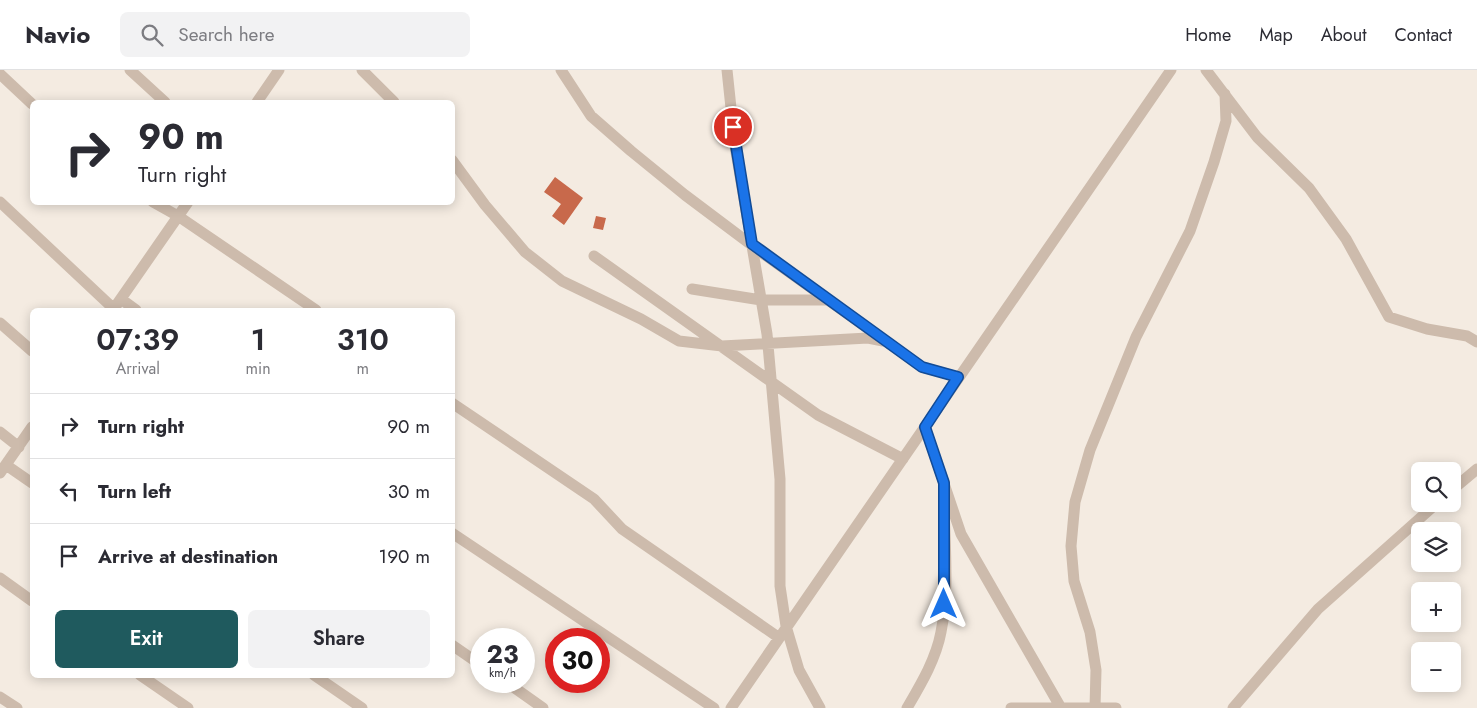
<!DOCTYPE html>
<html lang="en">
<head>
<meta charset="utf-8">
<style>
  :root { --surface:#fff; --page:#f2f2f3; --text:#2b2b33; --muted:#7c7c81; --line:#e1e1e2; --accent:#1f5a5e }
  body { margin:0; font-family:Jost,sans-serif; background:var(--page); color:var(--text); height:100vh; display:flex; flex-direction:column; font-size:19px; white-space:nowrap }
  * { box-sizing:border-box; margin:0 }
  p { font-size:16px; color:var(--muted) }
  .icon { flex:none; width:28px; height:28px; fill:none; stroke:currentColor; stroke-width:2; stroke-linecap:round; stroke-linejoin:round }
  .map { position:relative; flex:1; overflow:hidden }
  .side { position:absolute; left:30px; top:238px; width:425px; height:370px; display:flex; flex-direction:column; background:var(--surface); border-radius:8px; box-shadow:0 2px 12px #0003 }
  .side>* { flex:none }
  .banner { position:absolute; left:30px; top:30px; width:425px; height:105px; border-radius:8px; box-shadow:0 2px 12px #0003; background:#fff; color:var(--text); overflow:hidden }
  .fabs { position:absolute; left:1411px; top:392px; display:grid; gap:10px }
  .fabs a { display:grid; place-items:center; width:50px; height:50px; border-radius:8px; background:var(--surface); box-shadow:0 2px 12px #0003; font-size:25px }
  .speed { position:absolute; left:470px; top:558px; display:flex; gap:10px; font-size:25px; font-weight:700; text-align:center }
  .speed>* { display:grid; place-content:center; width:65px; height:65px; border-radius:50%; background:var(--surface); box-shadow:0 2px 12px #0003; line-height:1 }
  .speed small { font-size:12px; font-weight:400 }
  .speed .limit { border:8px solid #d22; background:#fff; color:#111 }
  .pin { position:absolute; display:grid; place-items:center; width:42px; height:42px; color:#fff; margin:-21px; border:2px solid #fff; border-radius:50%; box-shadow:0 1px 5px #0007 }
  .me { position:absolute; width:55px; margin:-28px; rotate:0deg; stroke-linejoin:round; filter:drop-shadow(0 0 4px #0008) }
  .turn { display:flex; align-items:center; gap:18px; height:105px; padding:0 25px; font-size:22px }
  .turn .icon { width:65px; height:65px; stroke-width:2.5 }
  .turn b { display:block; font-size:35px; line-height:42px }
  .eta { display:flex; justify-content:space-evenly; align-items:center; height:85px; text-align:center }
  .eta b { font-size:30px; font-weight:600; line-height:35px }
  .cta { display:flex; gap:10px; margin-top:auto; padding:10px 25px }
  .cta a { flex:1; height:58px; border-radius:8px; background:var(--accent); color:#fff; font-size:20px; font-weight:600; line-height:58px; text-align:center }
  .cta a+a { background:var(--page); color:var(--text) }
  ul { padding:0; list-style:none }
  li { display:flex; align-items:center; gap:15px; height:65px; padding:0 25px; border-top:1px solid var(--line) }
  li div { flex:1 }
  li b { display:block; font-size:19px }
  li em { font-style:normal }
  header { display:flex; align-items:center; gap:30px; box-sizing:border-box; height:70px; padding:0 25px; background:var(--surface); border-bottom:1px solid var(--line) }
  header strong { font-size:24px }
  nav { display:flex; gap:28px; margin-inline-start:auto; font-size:18px }
  .search { width:350px; height:45px; background:var(--page); display:flex; align-items:center; gap:12px; box-sizing:border-box; padding:0 18px; border-radius:8px; color:var(--muted); font-size:19px }
  .map>svg:first-child { display:block }
  .building { fill:#c8694b }
  .lines { fill:none; stroke-linecap:round; stroke-linejoin:round }
  .minor { stroke:#cdbbac; stroke-width:11 }
  .route-casing { stroke:#114b97; stroke-width:12 }
  .route { stroke:#1a73e8; stroke-width:9 }
</style>
</head>
<body>
<header>
<strong>Navio</strong>
<div class="search"><svg class="icon" aria-label="search" viewBox="0 0 24 24"><circle cx="10" cy="10" r="6"/><path d="M15 15l6 6"/></svg>Search here</div>
<nav><a>Home</a><a>Map</a><a>About</a><a>Contact</a></nav>
</header>
<div class="map">
<svg width="1477" height="638" viewBox="0 0 1477 638">
  <rect width="100%" height="100%" fill="#f4ebe1"/>
  <!-- building -->
  <path class="building" d="M555,107L583,128L564,155L552,146L561,134L544,122Z
    M596,146L606,148L603,160L593,158Z"/>
  <g class="lines">
    <!-- minor -->
    <path class="minor" d="M130,0L165,32
      M362,0L394,32
      M561,0L591,46L631,81L685,125L765,185L922,297L958,307
      M727,0L735,76L767,264L780,409V516L786,556L799,600L820,638
      M1206,0L1257,67L1309,118L1346,169L1389,247L1427,259L1467,266L1477,272
      M0,4L32,34
      M257,32L279,0
      M452,90L485,135L525,182L562,211L641,249L679,271L722,276L868,268L883,271
      M0,132L114,239
      M153,132L178,146L316,240
      M594,186L818,345L903,389
      M692,219L761,230H829
      M121,229L136,240
      M113,240L188,132
      M0,253L32,281
      M452,333L594,429L622,459L778,567
      M925,357L961,464L1061,638
      M0,362L19,377
      M6,395L32,413
      M0,403L32,357
      M1452,420L1477,399
      M452,463L714,638
      M0,508L32,531
      M452,575L481,595
      M140,605L188,638
      M314,605L362,638
      M505,611L543,638
      M0,627L17,638
      M731,638L1171,0
      M907,638C921,614 936,589 941,562C950,518 944,469 944,424
      M1011,638H1116
      M1095,638L1096,600L1090,562L1074,511L1071,476L1075,432L1090,380L1136,267L1190,161L1214,92L1226,51L1225,24
      M1233,638L1318,539L1436,434"/>
  </g>
  <g class="lines">
    <defs>
      <path id="route" d="M733,57L752,174L922,297L958,307L925,357L944,413V534"/>
    </defs>
    <!-- route casing -->
    <use href="#route" class="route-casing"/>
    <!-- route -->
    <use href="#route" class="route"/>
  </g>
</svg>
<div class="fabs">
<a><svg class="icon" aria-label="search" viewBox="0 0 24 24"><circle cx="10" cy="10" r="6"/><path d="M15 15l6 6"/></svg></a>
<a><svg class="icon" aria-label="layers" viewBox="0 0 24 24"><path d="M12 4l9 5-9 5-9-5zM3 14l9 5 9-5"/></svg></a>
<a>+</a>
<a>−</a>
</div>
<div class="speed"><div>23<small>km/h</small></div><div class="limit">30</div></div>
<div class="pin" style="left:733px;top:57px;background:#d93025"><svg class="icon" aria-label="arrive" viewBox="0 0 24 24"><path d="M6 21V4h12l-3 4 3 4H6"/></svg></div>
<svg class="me" style="left:944px;top:534px" viewBox="-20 -20 40 40"><path d="M0-17L14 15 0 8-14 15z" fill="#1a73e8" stroke="#fff" stroke-width="4"/></svg>
<div class="banner">
<div class="turn"><svg class="icon" aria-label="right" viewBox="0 0 24 24"><path d="M7 20v-9h11M14 6l5 5-5 5"/></svg><div><b>90 m</b>Turn right</div></div>
</div>
<section class="side">
<div class="eta">
<div><b>07:39</b><p>Arrival</p></div>
<div><b>1</b><p>min</p></div>
<div><b>310</b><p>m</p></div>
</div>
<ul>
<li><svg class="icon" aria-label="right" viewBox="0 0 24 24"><path d="M7 20v-9h11M14 6l5 5-5 5"/></svg><div><b>Turn right</b></div><em>90 m</em></li>
<li><svg class="icon" aria-label="left" viewBox="0 0 24 24"><path d="M17 20v-9H6M10 6l-5 5 5 5"/></svg><div><b>Turn left</b></div><em>30 m</em></li>
<li><svg class="icon" aria-label="arrive" viewBox="0 0 24 24"><path d="M6 21V4h12l-3 4 3 4H6"/></svg><div><b>Arrive at destination</b></div><em>190 m</em></li>
</ul>
<div class="cta"><a>Exit</a><a>Share</a></div>
</section>
</div>
</body>
</html>
